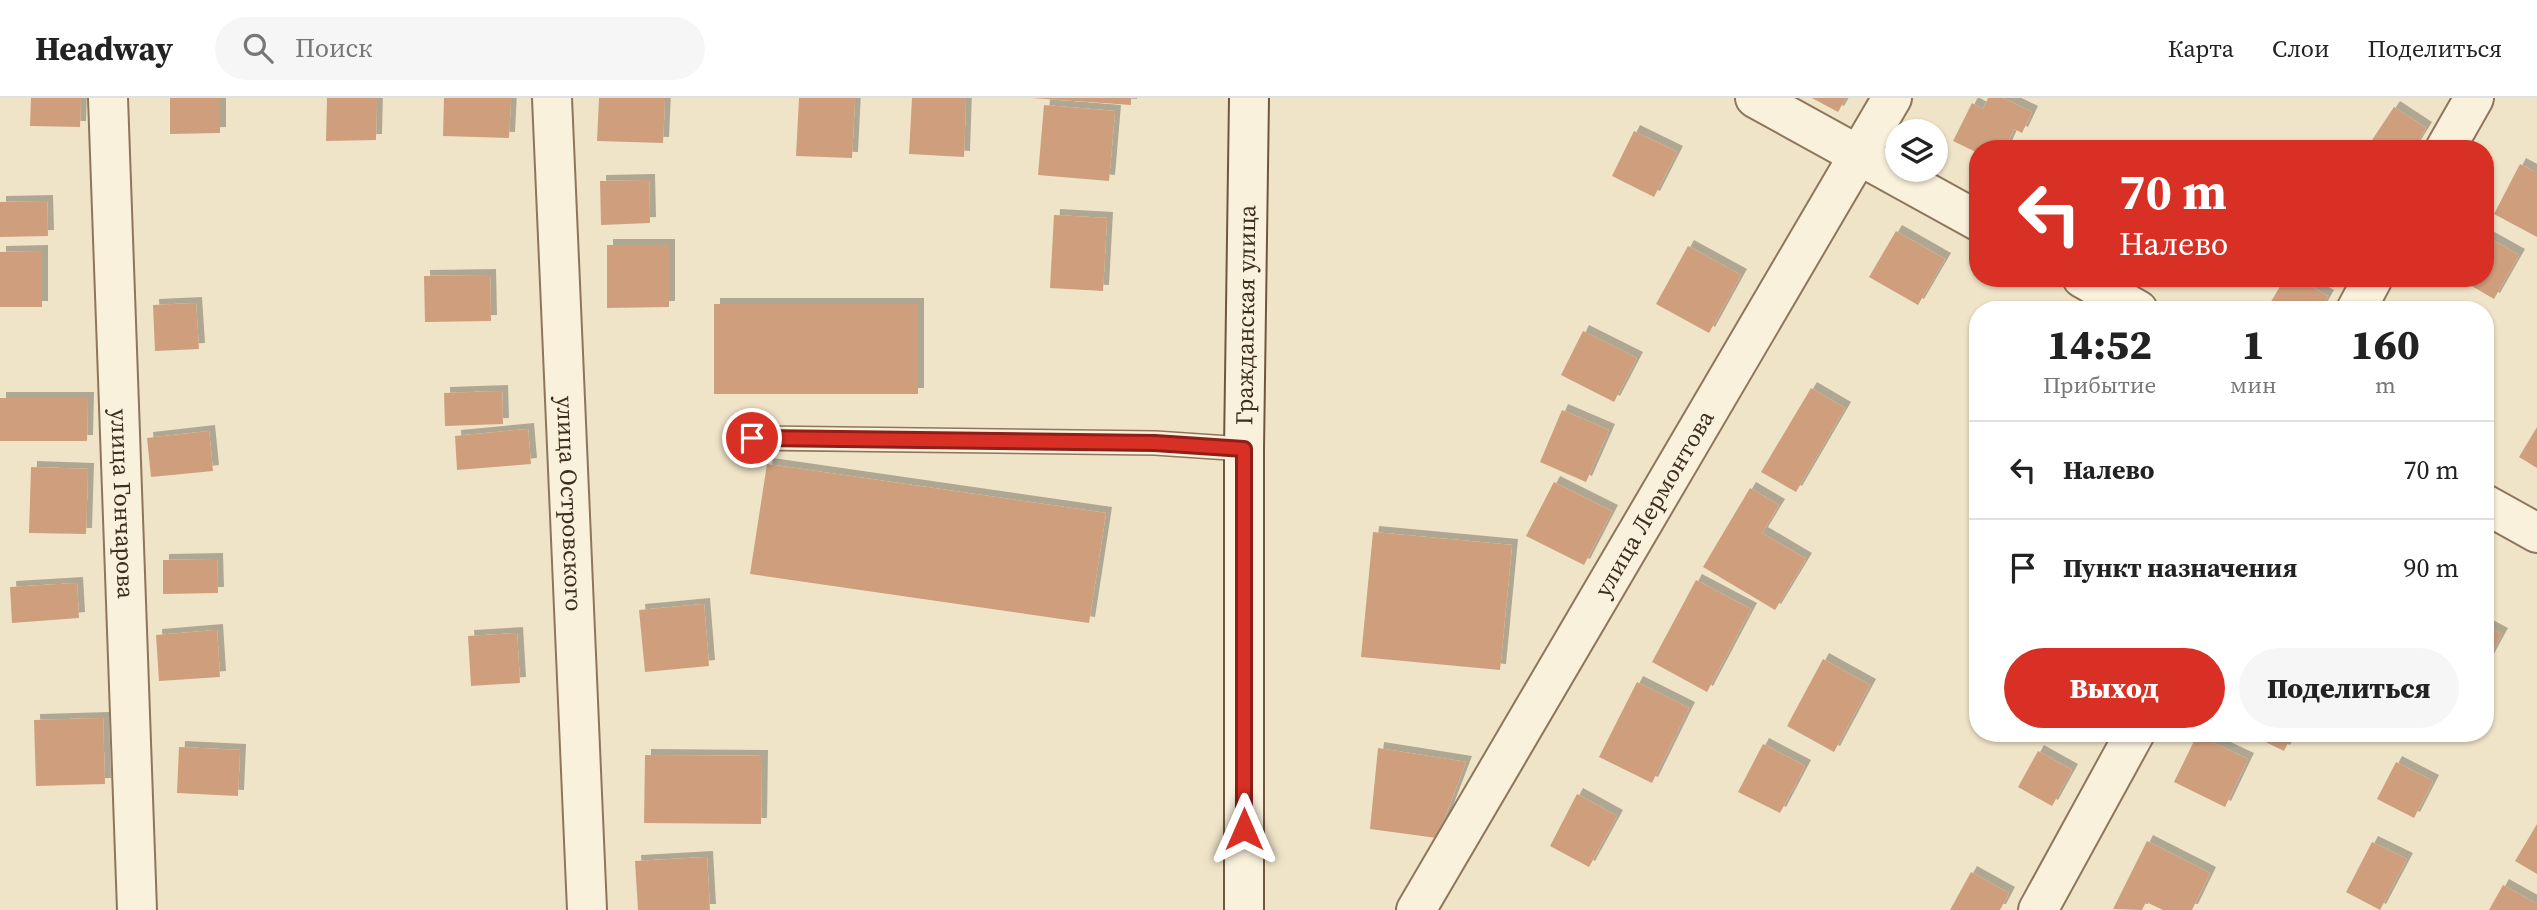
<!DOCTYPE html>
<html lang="ru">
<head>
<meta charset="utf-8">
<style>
  :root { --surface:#fff; --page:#f6f6f6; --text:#222; --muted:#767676; --line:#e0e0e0; --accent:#d93025 }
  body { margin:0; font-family:"Source Serif 4",serif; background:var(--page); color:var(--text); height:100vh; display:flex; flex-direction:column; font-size:26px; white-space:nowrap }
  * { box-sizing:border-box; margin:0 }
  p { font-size:23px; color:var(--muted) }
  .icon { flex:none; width:38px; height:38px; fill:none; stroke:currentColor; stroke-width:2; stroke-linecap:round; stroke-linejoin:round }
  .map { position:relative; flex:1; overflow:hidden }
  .details { position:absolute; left:1969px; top:203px; width:525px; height:441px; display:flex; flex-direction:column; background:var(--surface); border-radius:28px; box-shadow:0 2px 5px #0004 }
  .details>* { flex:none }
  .guide { position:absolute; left:1969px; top:42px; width:525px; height:147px; border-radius:28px; box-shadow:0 2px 5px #0004; background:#d93025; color:#fff; overflow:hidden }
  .controls { position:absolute; left:1885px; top:21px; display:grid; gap:14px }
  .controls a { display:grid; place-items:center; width:63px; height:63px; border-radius:50%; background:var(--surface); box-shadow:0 2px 5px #0004; font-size:35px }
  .pin { position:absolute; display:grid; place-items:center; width:60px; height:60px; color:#fff; margin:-30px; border:4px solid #fff; border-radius:50%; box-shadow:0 2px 7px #0007 }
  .me { position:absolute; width:77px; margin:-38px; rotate:0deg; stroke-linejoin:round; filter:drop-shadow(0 0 5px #0008) }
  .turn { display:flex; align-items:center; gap:24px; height:147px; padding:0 35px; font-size:32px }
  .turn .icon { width:91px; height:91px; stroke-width:2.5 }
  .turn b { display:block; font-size:49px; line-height:60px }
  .eta { display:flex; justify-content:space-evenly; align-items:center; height:119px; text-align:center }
  .eta b { font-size:42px; font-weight:800; line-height:49px }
  .cta { display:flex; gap:14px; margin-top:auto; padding:14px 35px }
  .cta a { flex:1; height:80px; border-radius:42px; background:var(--accent); color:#fff; font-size:28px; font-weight:800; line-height:80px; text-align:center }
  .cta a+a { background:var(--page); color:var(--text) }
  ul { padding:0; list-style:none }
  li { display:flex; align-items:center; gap:21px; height:98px; padding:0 35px; border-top:2px solid var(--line) }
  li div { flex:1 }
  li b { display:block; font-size:26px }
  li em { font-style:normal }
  header { display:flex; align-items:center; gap:42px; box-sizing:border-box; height:98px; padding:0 35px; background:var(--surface); border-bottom:2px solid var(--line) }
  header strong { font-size:33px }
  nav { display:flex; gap:38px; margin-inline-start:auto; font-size:24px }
  .search { width:490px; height:63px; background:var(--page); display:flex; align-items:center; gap:18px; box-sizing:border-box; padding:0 24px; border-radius:38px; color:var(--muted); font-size:26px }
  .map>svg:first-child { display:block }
  .building { fill:#cf9f7d; filter:url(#shadow) }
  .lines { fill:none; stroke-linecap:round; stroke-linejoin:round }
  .lane-casing { stroke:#8d765c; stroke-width:26 }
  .street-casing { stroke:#8d765c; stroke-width:42 }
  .secondary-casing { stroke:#6f573f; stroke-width:42 }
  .lane { stroke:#faf1dc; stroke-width:23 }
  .street { stroke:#faf1dc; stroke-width:38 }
  .secondary { stroke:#faf1dc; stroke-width:38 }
  .route-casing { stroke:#8d1f18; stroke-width:18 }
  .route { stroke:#d93025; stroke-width:12 }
  .labels { text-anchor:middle; stroke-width:5; stroke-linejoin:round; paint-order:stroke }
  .street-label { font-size:24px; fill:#3d2e20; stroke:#f7eed8 }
</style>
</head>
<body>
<header>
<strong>Headway</strong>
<div class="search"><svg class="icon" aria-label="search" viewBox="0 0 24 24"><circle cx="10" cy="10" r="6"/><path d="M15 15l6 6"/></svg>Поиск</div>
<nav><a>Карта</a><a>Слои</a><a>Поделиться</a></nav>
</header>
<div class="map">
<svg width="2537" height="812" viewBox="0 0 2537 812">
  <defs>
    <filter id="shadow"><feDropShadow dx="6" dy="-6" stdDeviation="0" flood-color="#0004"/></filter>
  </defs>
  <rect width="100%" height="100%" fill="#f0e4c8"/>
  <!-- building -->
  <path class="building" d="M31,0H81L80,29L30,28Z
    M170,0H220V35L170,36Z
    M327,0H377L376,42L326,43Z
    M444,0H511L509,40L443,38Z
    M599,0H665L663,45L597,43Z
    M799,0H855L852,60L796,58Z
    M912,0H966L964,59L909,56Z
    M1031,0H1131V7Z
    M1812,0H1846L1838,14Z
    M1988,0H2003L2032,14L2022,35L2014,31L2005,51H1978V55L1953,43L1972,5L1983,11Z
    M1044,7L1115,13L1109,83L1038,77Z
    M2394,9L2426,30L2413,51H2386L2372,42Z
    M1634,33L1677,54L1654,99L1612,78Z
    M2520,66L2537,75V139L2494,116Z
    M649,82L650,125L601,127L600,83Z
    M47,103L48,138L0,139V104Z
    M1054,117L1107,120L1103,193L1050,190Z
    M1896,133L1945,161L1918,207L1869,179Z
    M2485,138L2519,157L2494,201L2458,180H2485Z
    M607,147H669V209L607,210Z
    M1688,148L1741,177L1709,235L1656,206Z
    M42,153V209H0V154Z
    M490,177L491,223L425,224L424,178Z
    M2285,180H2297L2328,198L2320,212H2266Z
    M196,205L199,251L155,253L153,207Z
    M714,206H918V296H714Z
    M1583,233L1637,260L1614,304L1561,277Z
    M1811,290L1845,310L1796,394L1761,374Z
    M502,293L503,326L445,328L444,295Z
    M0,300H88L87,343H0Z
    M1562,312L1609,332L1586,384L1540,364Z
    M2537,329V370L2519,359Z
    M528,331L531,366L457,372L455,338Z
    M209,333L213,373L151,379L147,340Z
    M767,366L1106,415L1089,525L750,476Z
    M31,369L88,371L86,436L29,435Z
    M1554,384L1612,413L1584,467L1526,438Z
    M1750,390L1779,407L1762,435L1806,461L1775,512L1703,469Z
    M1373,434L1512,447L1500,572L1361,559Z
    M217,461L218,495L163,496V462Z
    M1696,482L1751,511L1707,594L1652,564Z
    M77,485L79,520L12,525L10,489Z
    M704,506L709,568L645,574L639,512Z
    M2485,527L2502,536L2485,567Z
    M217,532L220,579L159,583L156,537Z
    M517,535L520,585L471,588L468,538Z
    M1823,561L1870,587L1834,654L1787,628Z
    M1637,584L1689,610L1652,685L1599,659Z
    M103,620L105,686L36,688L34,622Z
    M2247,635H2293L2284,653Z
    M2197,637L2248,661L2225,709L2174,684Z
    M1763,646L1805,668L1780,715L1738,694Z
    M179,649L240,652L238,698L177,695Z
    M1378,650L1466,664L1437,740L1370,731Z
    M2038,653L2072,672L2052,708L2018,689Z
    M645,657L762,658L761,726L644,725Z
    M2396,664L2433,683L2414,720L2377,701Z
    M1577,696L1617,718L1589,769L1550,748Z
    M2537,726V776L2515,763Z
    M2147,743L2210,775L2192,812H2163L2146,804L2142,812L2113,811Z
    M2372,744L2407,761L2380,812L2346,794Z
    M707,759L710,812H638L635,763Z
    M1971,774L2009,795L2000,812H1950Z
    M2503,787L2537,806V812H2489Z"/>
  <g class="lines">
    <defs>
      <path id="lane" d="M752,340L1155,345L1244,351"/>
      <g id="street">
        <path id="s1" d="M108,0L137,812"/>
        <path id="s2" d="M552,0L587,812"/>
        <path d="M1755,0L1978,123"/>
        <path d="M2445,51L2474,0"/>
        <path d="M2082,180L2138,212"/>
        <path d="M2356,212L2373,180"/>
        <path d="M2485,406L2537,435"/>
        <path id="s3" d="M1416,812L1892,0"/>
        <path d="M2038,812L2135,635"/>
      </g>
      <g id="secondary">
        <path id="s4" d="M1244,812V351L1249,0"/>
      </g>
    </defs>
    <!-- lane casing -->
    <use href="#lane" class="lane-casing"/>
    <!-- street casing -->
    <use href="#street" class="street-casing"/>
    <!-- secondary casing -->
    <use href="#secondary" class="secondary-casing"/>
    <!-- lane -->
    <use href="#lane" class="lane"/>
    <!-- street -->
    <use href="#street" class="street"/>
    <!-- secondary -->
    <use href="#secondary" class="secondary"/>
  </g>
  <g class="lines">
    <defs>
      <path id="route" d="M752,340L1155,345L1244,351V731"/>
    </defs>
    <!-- route casing -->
    <use href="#route" class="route-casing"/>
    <!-- route -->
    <use href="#route" class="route"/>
  </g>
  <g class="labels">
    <!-- street labels -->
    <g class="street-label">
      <text dy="8" stroke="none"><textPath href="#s4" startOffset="595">Гражданская улица</textPath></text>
      <text dy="8" stroke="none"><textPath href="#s1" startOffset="406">улица Гончарова</textPath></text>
      <text dy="8" stroke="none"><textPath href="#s2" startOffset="406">улица Островского</textPath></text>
      <text dy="8" stroke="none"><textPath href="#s3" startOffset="471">улица Лермонтова</textPath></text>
    </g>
  </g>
</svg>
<div class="controls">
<a><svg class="icon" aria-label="layers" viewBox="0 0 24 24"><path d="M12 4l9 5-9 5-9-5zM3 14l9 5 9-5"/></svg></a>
</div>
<div class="pin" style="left:752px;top:340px;background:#d93025"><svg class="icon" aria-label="arrive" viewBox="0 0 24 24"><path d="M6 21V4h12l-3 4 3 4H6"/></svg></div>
<svg class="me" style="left:1244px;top:731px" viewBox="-20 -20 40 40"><path d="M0-17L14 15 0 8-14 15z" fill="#d93025" stroke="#fff" stroke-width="4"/></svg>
<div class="guide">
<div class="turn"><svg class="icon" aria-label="left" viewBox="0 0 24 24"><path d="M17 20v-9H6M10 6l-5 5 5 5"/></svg><div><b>70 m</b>Налево</div></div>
</div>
<section class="details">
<div class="eta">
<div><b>14:52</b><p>Прибытие</p></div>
<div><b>1</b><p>мин</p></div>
<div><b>160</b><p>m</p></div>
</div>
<ul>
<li><svg class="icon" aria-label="left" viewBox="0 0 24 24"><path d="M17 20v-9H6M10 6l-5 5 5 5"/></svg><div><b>Налево</b></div><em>70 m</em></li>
<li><svg class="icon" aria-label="arrive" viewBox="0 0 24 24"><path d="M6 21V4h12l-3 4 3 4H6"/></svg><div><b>Пункт назначения</b></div><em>90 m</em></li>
</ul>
<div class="cta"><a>Выход</a><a>Поделиться</a></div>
</section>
</div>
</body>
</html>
